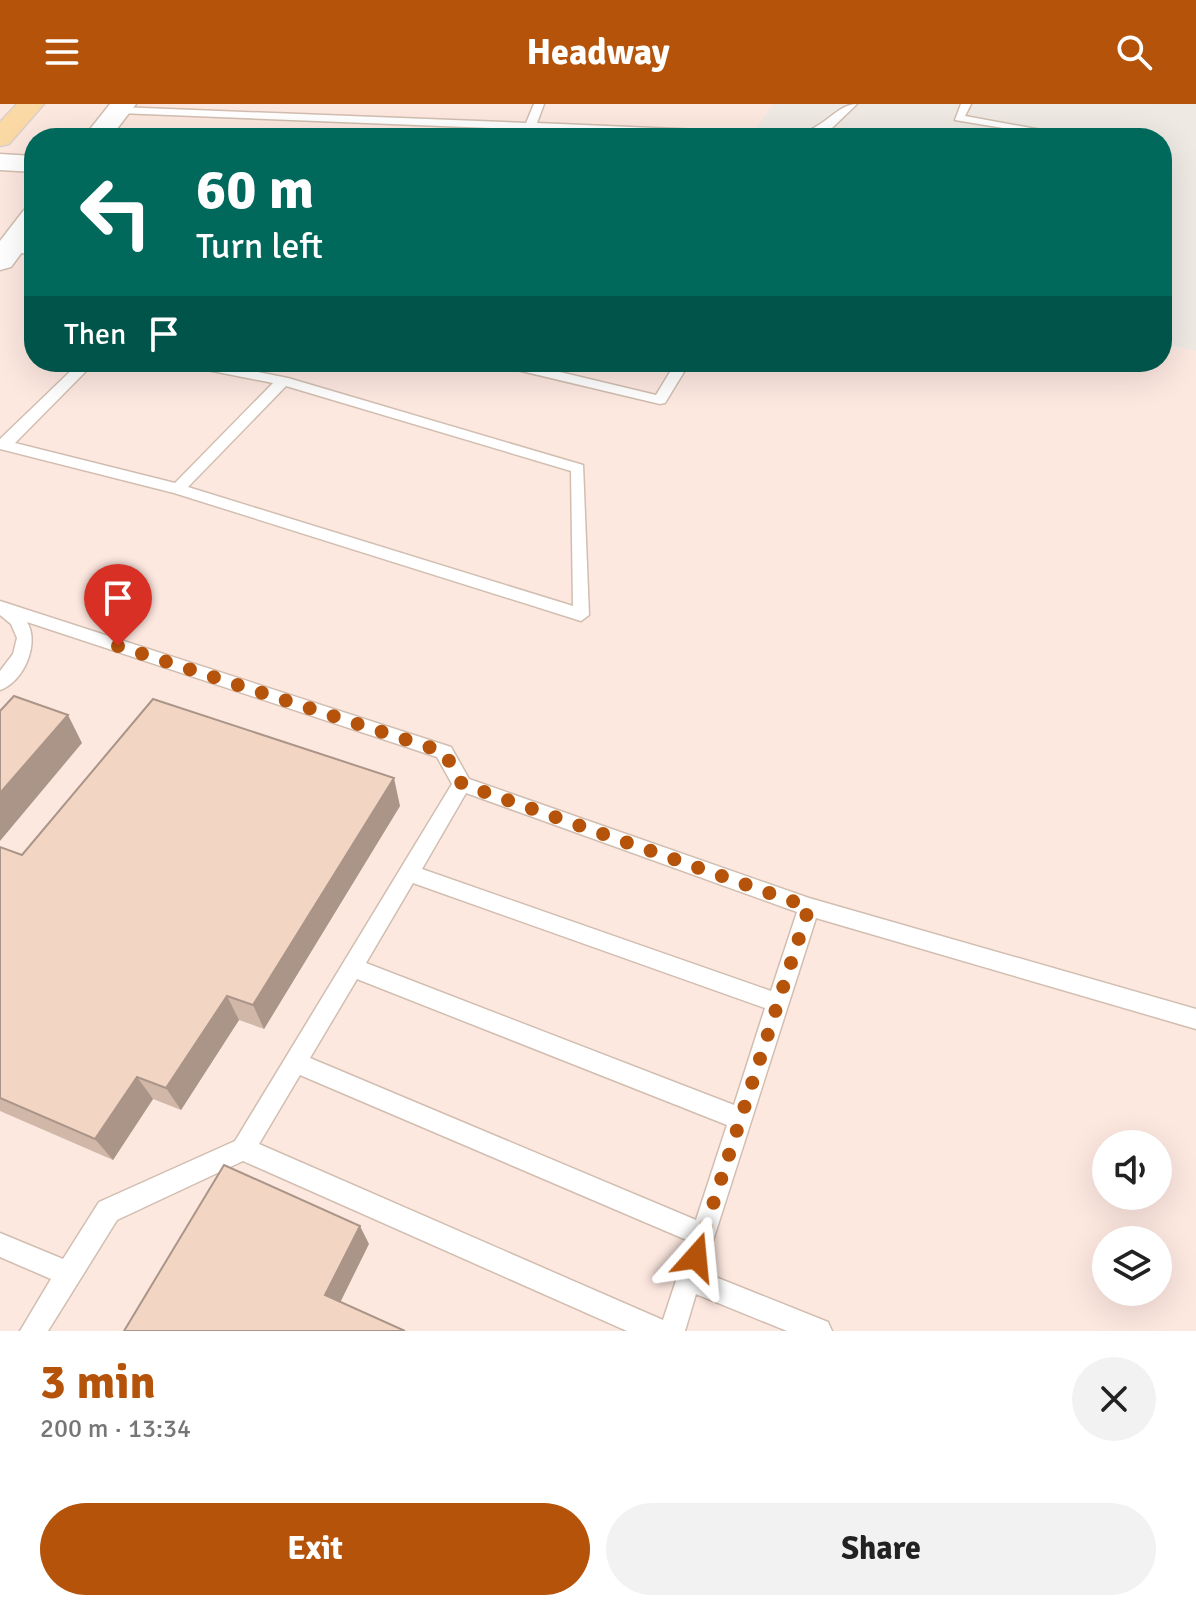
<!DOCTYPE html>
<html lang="en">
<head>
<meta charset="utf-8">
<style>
  :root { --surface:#fff; --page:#f2f2f2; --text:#222; --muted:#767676; --accent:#b45309 }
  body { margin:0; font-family:Signika,sans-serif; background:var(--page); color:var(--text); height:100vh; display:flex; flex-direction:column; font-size:30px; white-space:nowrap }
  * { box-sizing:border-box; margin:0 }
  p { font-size:26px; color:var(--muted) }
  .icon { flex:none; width:44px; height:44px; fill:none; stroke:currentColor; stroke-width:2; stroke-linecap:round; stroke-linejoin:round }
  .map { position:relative; height:1227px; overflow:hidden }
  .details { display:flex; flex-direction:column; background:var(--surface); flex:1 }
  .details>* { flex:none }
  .hud { position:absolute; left:24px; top:24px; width:1148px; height:244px; border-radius:32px; box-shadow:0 8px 32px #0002; background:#00695c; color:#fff; overflow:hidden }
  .fabs { position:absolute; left:1092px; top:1026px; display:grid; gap:16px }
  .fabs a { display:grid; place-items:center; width:80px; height:80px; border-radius:50%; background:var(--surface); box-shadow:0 8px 32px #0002; font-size:40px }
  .pin { position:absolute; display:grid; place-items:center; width:68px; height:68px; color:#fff; margin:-82px -34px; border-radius:50% 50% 50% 0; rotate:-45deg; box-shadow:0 0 8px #0007 }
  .pin .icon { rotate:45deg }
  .me { position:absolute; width:88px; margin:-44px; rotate:18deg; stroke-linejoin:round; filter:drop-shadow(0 0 6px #0008) }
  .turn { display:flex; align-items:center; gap:28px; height:168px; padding:0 40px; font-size:36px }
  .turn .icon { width:104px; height:104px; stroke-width:2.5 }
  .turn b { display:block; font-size:56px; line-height:68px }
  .then { display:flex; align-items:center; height:76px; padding:0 40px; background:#0003; gap:16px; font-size:30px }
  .round { display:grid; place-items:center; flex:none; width:84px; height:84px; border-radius:42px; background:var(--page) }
  .overview { display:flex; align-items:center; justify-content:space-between; height:136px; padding:0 40px }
  h1 { font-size:48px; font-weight:800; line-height:60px; color:var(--accent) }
  .action { display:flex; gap:16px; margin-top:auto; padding:16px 40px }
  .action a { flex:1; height:92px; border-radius:48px; background:var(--accent); color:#fff; font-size:32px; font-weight:800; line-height:92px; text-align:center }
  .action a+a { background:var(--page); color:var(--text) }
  header { display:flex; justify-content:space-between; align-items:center; height:104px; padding:0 40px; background:var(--accent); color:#fff; font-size:36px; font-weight:800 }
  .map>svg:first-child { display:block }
  .commercial { fill:#fde8e0; fill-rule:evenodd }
  .industrial { fill:#efe9e4 }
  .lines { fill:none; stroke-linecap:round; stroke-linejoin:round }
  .service-casing { stroke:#d1beb0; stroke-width:3 }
  .tertiary-casing { stroke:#d1beb0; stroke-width:3 }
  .primary-casing { stroke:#dad1cd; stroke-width:3 }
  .service { fill:#fff; fill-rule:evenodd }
  .tertiary { fill:#fff; fill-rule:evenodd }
  .primary { fill:#fbd9a5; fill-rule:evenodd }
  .wall { fill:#d1b7a8 }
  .shaded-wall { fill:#aa9588 }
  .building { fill:#f3d5c3; stroke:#aa9588; stroke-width:2 }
  .route { stroke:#b45309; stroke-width:14; stroke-dasharray:0 25.2 }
</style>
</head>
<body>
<header><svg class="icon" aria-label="menu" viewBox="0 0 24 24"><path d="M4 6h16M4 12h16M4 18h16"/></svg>Headway<svg class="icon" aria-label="search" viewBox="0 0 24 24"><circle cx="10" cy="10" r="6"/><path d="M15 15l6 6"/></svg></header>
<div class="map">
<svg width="1196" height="1227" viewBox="0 0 1196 1227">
  <rect width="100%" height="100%" fill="#fdf6ec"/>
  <!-- commercial -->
  <path class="commercial" d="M0,0H773L749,34H34V258H1162V240L1196,247V1227H0ZM1106,1040H1158V1092H1106ZM1106,1136H1158V1188H1106Z"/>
  <!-- industrial -->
  <path class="industrial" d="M773,0H1196V247L1162,240V34H749Z"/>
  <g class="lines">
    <defs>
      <path id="service" d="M534,0H544L537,19L796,30C824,26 836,0 857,0L831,25L809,34H741L119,9L114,6L119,3L526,19Z
        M961,0H971L965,12L1063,30L1058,33L955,16Z
        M11,138L34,144V152L7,145V139Z
        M80,258H95L15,339L175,379L273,279L187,262L180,258H208L288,274L583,361L589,511L581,517L174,389L0,345V335ZM286,282L571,367L573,502L188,383Z
        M494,258H518L656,291L676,258H690L665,299L660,300L496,261Z
        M0,497L451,643L469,675L809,794L1196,905V925L816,814L703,1168L828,1218L832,1227H787L696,1190L685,1227H627L243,1057L117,1116L48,1227H20L51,1175L0,1153V1129L63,1155L99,1098L235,1037L452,680L437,653L27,518C40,539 24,578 0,586V567L13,550L17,534L11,520L0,511ZM466,689L797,808L771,887L422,765ZM413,779L765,904L734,1001L366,859ZM357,875L727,1021L696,1116L310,954ZM300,971L689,1137L663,1216L259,1040Z"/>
      <path id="tertiary" d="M110,0H136L110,34H83Z
        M0,50L34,52V68L0,66Z
        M34,103V132L11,163L0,166V137L24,106Z"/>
      <path id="primary" d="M17,0H44L9,40L0,42V18Z"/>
    </defs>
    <!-- service casing -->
    <use href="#service" class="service-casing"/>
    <!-- tertiary casing -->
    <use href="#tertiary" class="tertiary-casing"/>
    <!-- primary casing -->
    <use href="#primary" class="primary-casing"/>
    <!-- service -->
    <use href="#service" class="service"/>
    <!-- tertiary -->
    <use href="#tertiary" class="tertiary"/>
    <!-- primary -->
    <use href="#primary" class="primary"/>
  </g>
  <!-- wall -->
  <path class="wall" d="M599,258H650L643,268Z
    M400,702L264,925L239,916L181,1006L153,995L113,1056L0,1007V743L22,751Z"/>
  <!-- shaded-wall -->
  <path class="shaded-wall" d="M644,258H650L643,268Z
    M68,611L82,639L0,737V689Z
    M394,674L400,702L264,925L253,901Z
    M227,892L239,916L181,1006L166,984Z
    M137,973L153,995L113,1056L95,1035Z
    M360,1122L369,1140L336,1207L325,1191Z"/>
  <!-- building -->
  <path class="building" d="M14,592L68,611L0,689V607Z
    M153,595L394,674L253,901L227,892L166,984L137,973L95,1035L0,994V743L22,751Z
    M224,1061L360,1122L325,1191L405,1227H124Z"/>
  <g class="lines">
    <!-- route -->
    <path class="route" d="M118,542L444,648L462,680L809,803L696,1153"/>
  </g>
</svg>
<div class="fabs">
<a><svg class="icon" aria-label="sound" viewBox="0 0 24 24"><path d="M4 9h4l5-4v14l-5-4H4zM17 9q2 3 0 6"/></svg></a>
<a><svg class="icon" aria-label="layers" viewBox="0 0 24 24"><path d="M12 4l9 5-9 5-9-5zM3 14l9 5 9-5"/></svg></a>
</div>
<div class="pin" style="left:118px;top:542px;background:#d93025"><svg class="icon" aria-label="arrive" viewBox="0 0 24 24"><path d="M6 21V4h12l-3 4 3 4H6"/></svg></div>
<svg class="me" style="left:696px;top:1153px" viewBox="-20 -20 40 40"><path d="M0-17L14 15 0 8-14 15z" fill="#b45309" stroke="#fff" stroke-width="4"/></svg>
<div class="hud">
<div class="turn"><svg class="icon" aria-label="left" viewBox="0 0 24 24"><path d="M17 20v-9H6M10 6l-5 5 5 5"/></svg><div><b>60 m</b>Turn left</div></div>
<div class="then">Then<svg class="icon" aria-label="arrive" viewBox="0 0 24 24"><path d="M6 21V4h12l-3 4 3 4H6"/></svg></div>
</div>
</div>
<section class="details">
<div class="overview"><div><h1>3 min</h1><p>200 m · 13:34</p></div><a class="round"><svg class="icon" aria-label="close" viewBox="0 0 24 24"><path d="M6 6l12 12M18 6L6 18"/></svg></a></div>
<div class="action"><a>Exit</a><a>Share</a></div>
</section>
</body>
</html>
